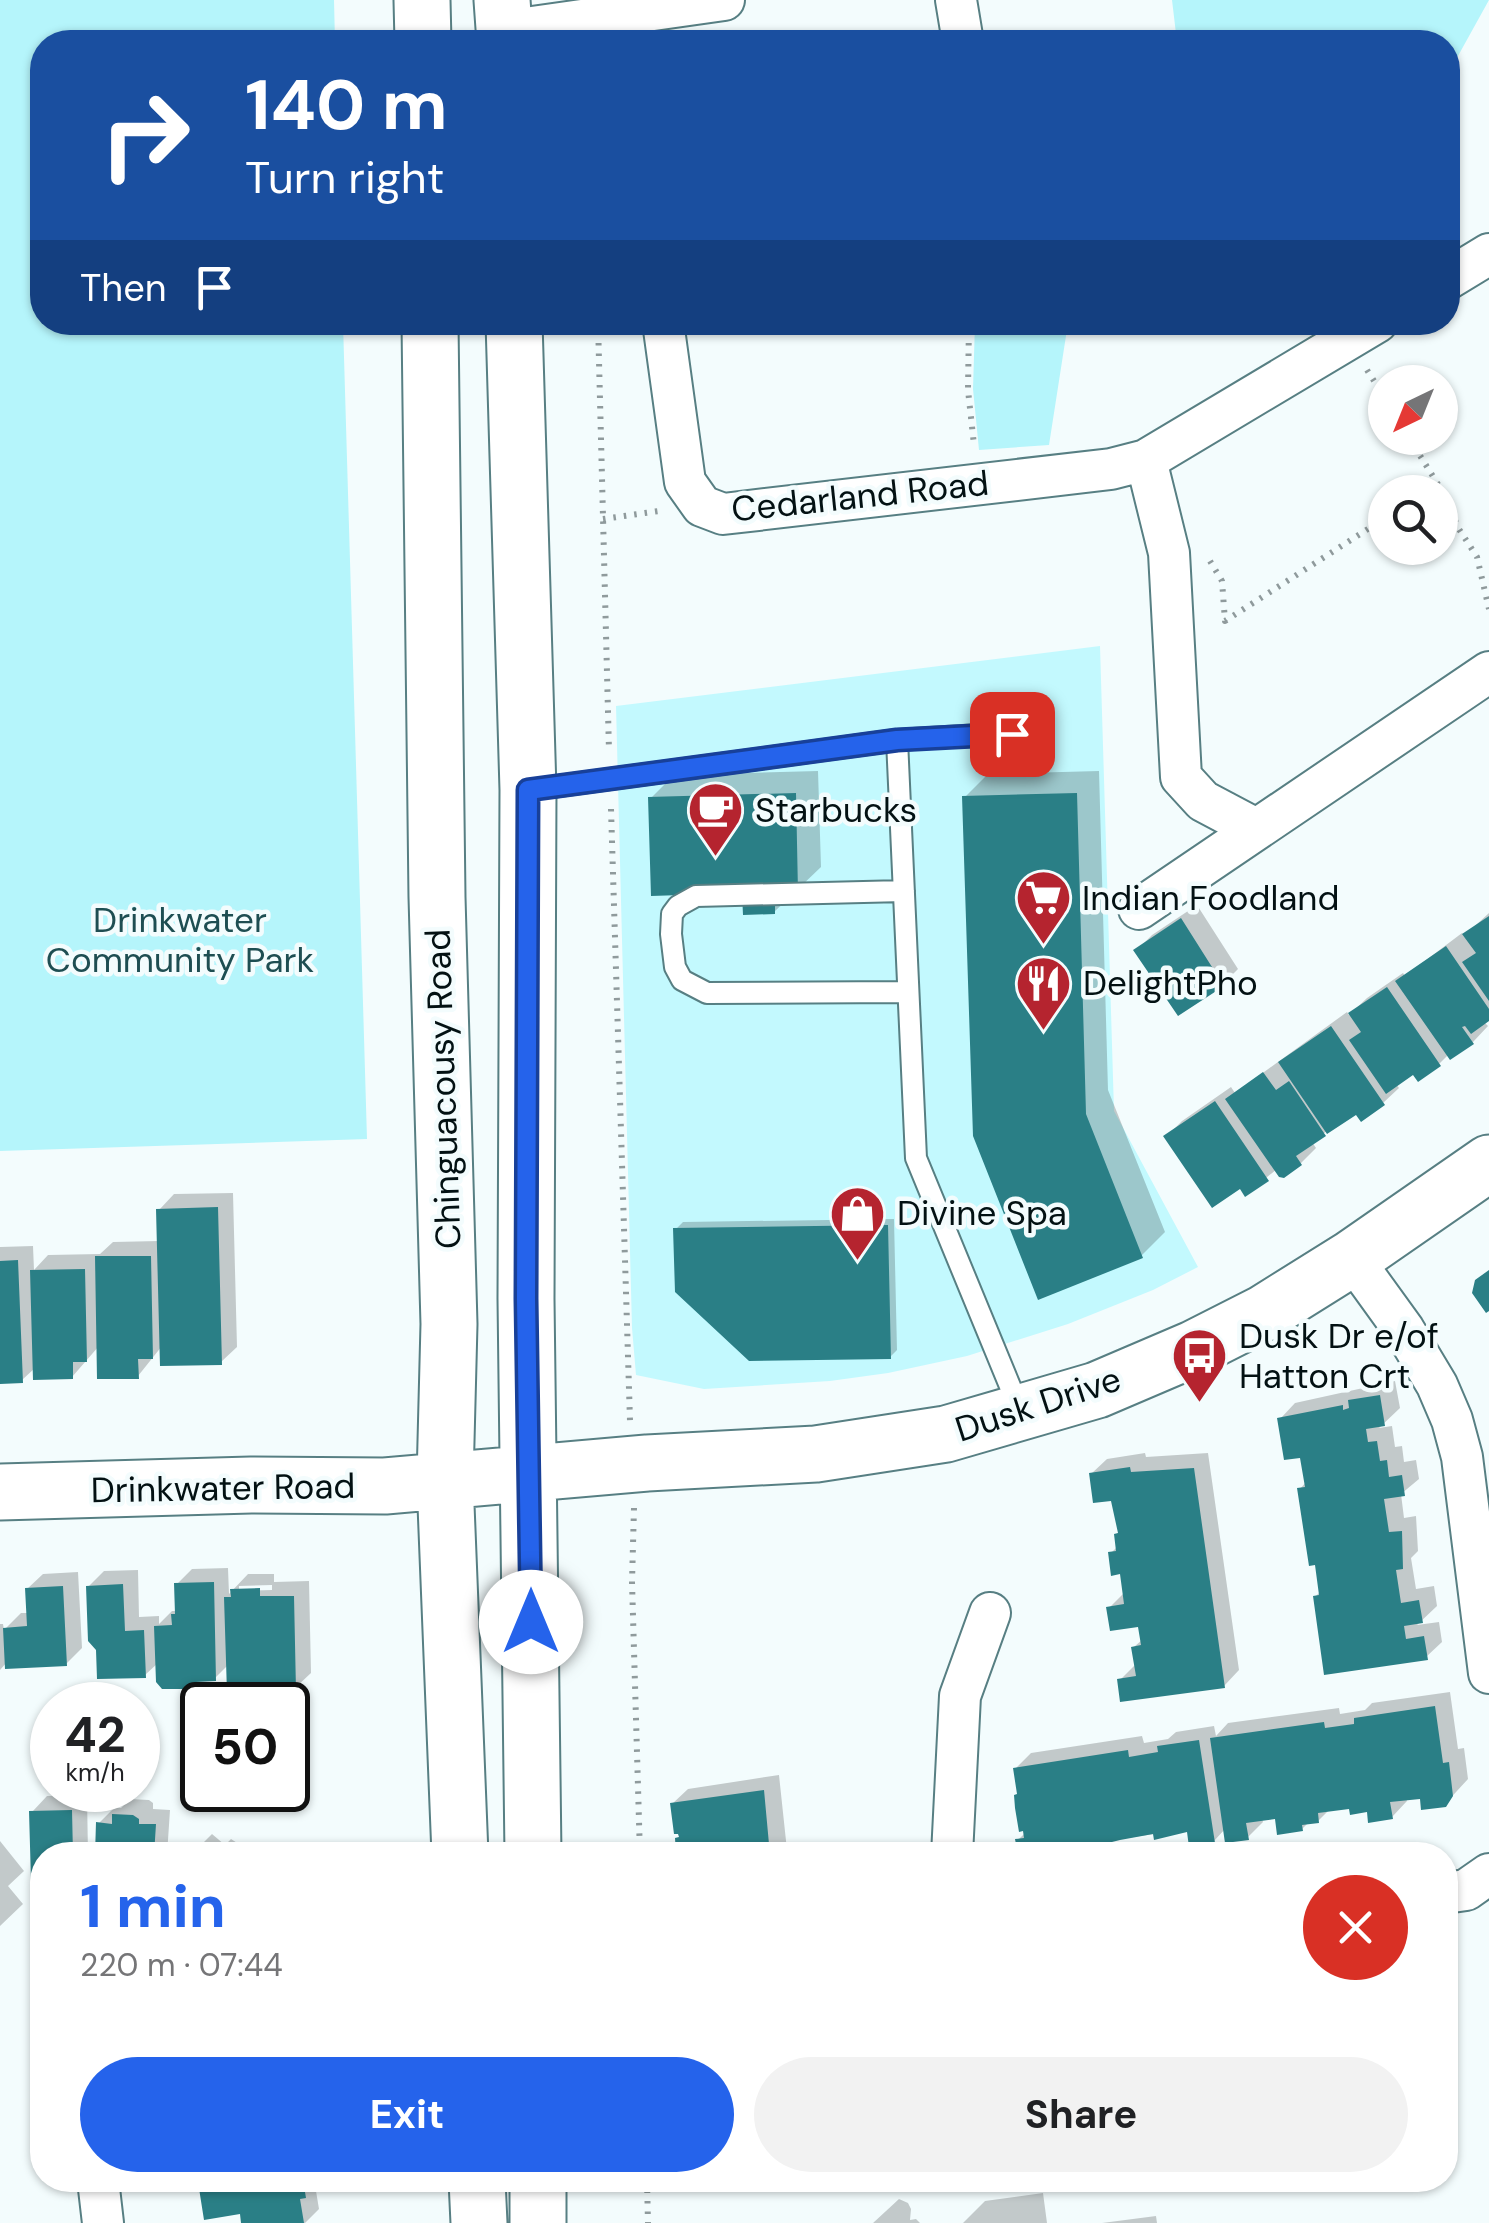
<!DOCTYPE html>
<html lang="en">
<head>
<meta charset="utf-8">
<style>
  :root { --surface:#fff; --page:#f2f2f2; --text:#202124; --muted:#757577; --accent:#2563eb }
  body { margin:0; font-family:"DM Sans",sans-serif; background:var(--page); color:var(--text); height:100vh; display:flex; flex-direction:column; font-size:38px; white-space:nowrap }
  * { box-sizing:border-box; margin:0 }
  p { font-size:32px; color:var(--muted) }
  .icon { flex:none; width:55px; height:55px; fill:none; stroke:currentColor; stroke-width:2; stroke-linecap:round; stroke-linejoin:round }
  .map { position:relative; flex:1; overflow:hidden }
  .side { position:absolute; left:30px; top:1842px; width:1428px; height:350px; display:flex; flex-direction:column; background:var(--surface); border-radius:40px; box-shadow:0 2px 8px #0004 }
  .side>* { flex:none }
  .top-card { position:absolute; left:30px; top:30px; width:1430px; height:305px; border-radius:40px; box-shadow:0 2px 8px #0004; background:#1a4fa0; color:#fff; overflow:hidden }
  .needle { width:65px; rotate:223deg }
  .controls { position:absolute; left:1368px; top:365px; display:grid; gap:20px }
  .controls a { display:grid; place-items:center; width:90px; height:90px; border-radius:50%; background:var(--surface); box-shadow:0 2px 8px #0004; font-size:50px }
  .speed { position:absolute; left:30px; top:1682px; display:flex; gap:20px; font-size:50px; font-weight:700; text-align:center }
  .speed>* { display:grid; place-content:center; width:130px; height:130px; border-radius:50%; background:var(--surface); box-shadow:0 2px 8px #0004; line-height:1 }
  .speed small { font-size:25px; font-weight:400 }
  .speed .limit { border:5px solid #111; border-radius:15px; background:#fff; color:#111 }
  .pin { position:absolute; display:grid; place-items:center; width:85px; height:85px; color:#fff; margin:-42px; border-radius:20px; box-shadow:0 5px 15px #0006 }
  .me { position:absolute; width:110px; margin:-55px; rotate:0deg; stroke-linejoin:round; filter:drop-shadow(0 0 8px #0008) }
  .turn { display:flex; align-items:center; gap:35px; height:210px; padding:0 50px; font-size:45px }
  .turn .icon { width:130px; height:130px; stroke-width:2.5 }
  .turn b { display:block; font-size:70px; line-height:85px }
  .then { display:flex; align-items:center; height:95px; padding:0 50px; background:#0003; gap:20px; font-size:38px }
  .round { display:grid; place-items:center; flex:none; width:105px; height:105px; border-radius:52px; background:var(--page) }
  .overview { display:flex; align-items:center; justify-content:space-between; height:170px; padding:0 50px }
  h1 { font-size:60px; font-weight:700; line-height:75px; color:var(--accent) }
  .button { display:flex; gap:20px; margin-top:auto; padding:20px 50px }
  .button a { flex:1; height:115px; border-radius:60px; background:var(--accent); color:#fff; font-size:40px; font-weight:700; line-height:115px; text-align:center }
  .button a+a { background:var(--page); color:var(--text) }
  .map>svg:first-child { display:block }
  .built { fill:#c3f9fe }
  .green { fill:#b5f5fb }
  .shadow { fill:#0003; fill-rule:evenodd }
  .building { fill:#2a7f86 }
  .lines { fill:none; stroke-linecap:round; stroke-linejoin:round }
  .lane-casing { stroke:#577f83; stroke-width:24 }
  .street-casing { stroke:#577f83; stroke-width:44 }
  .secondary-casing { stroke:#577f83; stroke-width:59 }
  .path { stroke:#8f9a9c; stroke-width:6; stroke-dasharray:2.5 8; stroke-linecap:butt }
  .lane { stroke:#fff; stroke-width:20 }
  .street { stroke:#fff; stroke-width:40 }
  .secondary { stroke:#fff; stroke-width:55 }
  .route-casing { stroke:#184099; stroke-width:25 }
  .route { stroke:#2563eb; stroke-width:18 }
  .labels { text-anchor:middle; stroke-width:9; stroke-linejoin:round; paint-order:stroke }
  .street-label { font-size:35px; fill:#031113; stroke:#f3fcfd }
  .poi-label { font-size:35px; fill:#031113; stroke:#f3fcfd; text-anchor:start }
  .park-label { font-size:35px; fill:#1e4e52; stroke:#f3fcfd }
</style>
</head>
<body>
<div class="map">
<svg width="1489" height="2223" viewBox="0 0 1489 2223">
  <rect width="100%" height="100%" fill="#f3fcfd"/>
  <!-- built -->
  <path class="built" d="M1100,646L1114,1111L1198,1267L1153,1290L1068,1324L967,1356L888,1373L830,1381L704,1389L636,1375L632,1328L616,706Z"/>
  <!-- green -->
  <path class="green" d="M0,0H334L335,42H42V322L343,323L367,1139L0,1151Z
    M1172,0H1489L1448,74V42H1177Z
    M975,323H1068L1049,445L979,450L973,389Z"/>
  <!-- shadow -->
  <path class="shadow" d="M818,771L821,867L774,912L745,890L651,798L674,775Z
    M1099,771L1108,1090L1165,1232L1141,1256L1039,1297L965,797L988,774Z
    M1197,905L1238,969L1223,984L1137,950L1152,935Z
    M1489,913V1018L1484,1022L1488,1026L1473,1042L1451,1057L1449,1054L1439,1064L1414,1072L1396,1084L1399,1088L1383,1103L1357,1111L1327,1131L1312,1142L1316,1148L1301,1163L1277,1169L1246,1194L1240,1186L1167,1136L1182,1121L1231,1087L1235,1093L1347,1012L1349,1015L1367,998L1403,973L1405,976L1462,933L1464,936Z
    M233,1193L237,1347L221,1362L162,1346L138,1376L99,1346L72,1377L35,1368L22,1380L0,1382V1247L33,1246L34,1270L48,1255L100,1254L113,1242L159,1241V1210L174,1194Z
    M894,1219L897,1350L890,1357L676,1229L683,1222Z
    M1395,1381L1400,1408L1379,1428L1392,1426L1395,1447L1402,1446L1404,1462L1416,1460L1419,1479L1401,1494L1404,1518L1416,1516L1418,1551L1411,1558L1416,1589L1434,1586L1437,1606L1417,1625L1439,1622L1442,1642L1426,1657L1315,1597L1321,1591L1300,1489L1306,1482L1303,1455L1280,1419L1295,1403Z
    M1145,1453L1146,1457L1208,1453L1239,1670L1224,1686L1120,1680L1136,1664L1134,1647L1143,1639L1141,1625L1109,1608L1125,1592L1122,1571L1111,1553L1118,1546L1116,1535L1120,1531L1113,1498L1091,1474L1107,1459Z
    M228,1568L229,1594L248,1574H274V1582L309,1581L311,1673L295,1688L228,1665L215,1678L158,1663L145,1675L88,1587L104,1571L138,1570L139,1617L159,1616V1624L172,1611H177V1584L192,1569ZM272,1585V1590L239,1591V1586Z
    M78,1572L82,1648L66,1664L7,1662L0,1670V1624H3L4,1630L21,1613H29L27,1589L43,1574Z
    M1450,1692L1458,1749L1464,1748L1468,1779L1445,1804L1422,1796L1406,1798L1407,1801L1392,1817L1351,1807L1330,1809L1318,1821L1309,1822L1302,1829L1278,1816L1262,1819L1263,1822L1247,1838L1225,1829L1214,1841L1189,1829L1113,1840L1104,1849L1082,1842L1066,1847L1058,1855H1020L1018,1840L1031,1827L1016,1768L1031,1753L1142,1736L1144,1743L1168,1739L1176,1732L1214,1726L1216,1736L1228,1723L1339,1708L1340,1714L1365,1710L1372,1703Z
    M779,1775L787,1850L783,1855H680L681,1836L672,1804L688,1789Z
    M87,1795L88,1855H42V1878H33L32,1812L47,1796Z
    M130,1799L149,1800L153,1803V1809L170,1810L167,1855H97L99,1823L114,1808H121Z
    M212,1834L225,1845L231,1839L248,1850V1855H191Z
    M0,1841L24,1871L8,1886L23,1904L0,1926Z
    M204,2180H320L315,2185L319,2209L305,2223H253L201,2183Z
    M1043,2193L1047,2223H963L985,2201Z
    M899,2199L908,2203L911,2209L910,2220L916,2219L920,2223H873Z
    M1156,2216L1157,2223H1102Z"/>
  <!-- building -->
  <path class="building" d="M796,793L798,893H775V914L743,915L742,893L651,896L648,797Z
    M1077,793L1086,1114L1143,1258L1038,1300L973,1136L962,796Z
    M1489,916V1001L1462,962L1476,953L1462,934Z
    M1181,918L1224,986L1178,1016L1133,950Z
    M1446,946L1489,1009V1021L1471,1034L1465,1026L1462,1027L1474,1044L1450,1060L1395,981Z
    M1387,987L1441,1066L1418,1082L1413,1075L1386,1094L1349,1040L1361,1032L1348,1013Z
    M1331,1026L1385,1105L1361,1122L1356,1115L1327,1134L1278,1062Z
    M1263,1072L1276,1090L1289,1081L1326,1136L1296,1156L1302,1165L1284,1178L1279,1177L1225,1099Z
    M1215,1101L1269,1181L1245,1197L1240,1189L1212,1208L1163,1136Z
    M218,1207L222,1365L160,1366L156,1209Z
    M888,1225L891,1359L749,1361L675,1292L673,1228Z
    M95,1256H151L153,1359H138L139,1379H97Z
    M18,1260L23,1383L0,1384V1261Z
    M85,1269L87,1362H73V1379L33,1380L30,1270Z
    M1489,1270V1311L1486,1313L1472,1293L1475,1280Z
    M1380,1395L1385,1426L1366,1429L1368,1442L1377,1441L1380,1461L1387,1460L1389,1477L1402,1475L1405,1496L1384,1499L1389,1532L1402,1531L1403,1569L1396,1570L1401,1603L1419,1600L1423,1623L1404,1626L1406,1639L1424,1636L1428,1660L1324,1675L1313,1596L1319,1595L1315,1565L1309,1566L1297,1488L1305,1487L1300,1458L1284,1460L1277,1418L1343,1405V1410L1349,1408L1348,1400Z
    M1130,1467L1131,1472L1194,1468L1225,1688L1120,1702L1117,1679L1136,1676L1131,1647L1141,1645L1138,1627L1110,1631L1106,1607L1124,1604L1120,1574L1111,1576L1108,1552L1116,1551L1114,1534L1118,1533L1111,1501L1093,1503L1089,1473Z
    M214,1582L216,1681L196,1682L192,1689H162L156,1682L154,1626L172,1625L171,1614H175L174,1583Z
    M123,1584L125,1631L144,1630L146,1678L97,1679L96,1650L88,1641L86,1586Z
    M63,1586L67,1666L5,1669L3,1628L27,1626L25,1588Z
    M260,1588V1596H294L296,1691L227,1693L224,1597H231L230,1589Z
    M1435,1706L1443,1763L1449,1762L1453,1796L1446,1807L1421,1810L1420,1799L1390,1802L1393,1819L1368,1823L1367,1812L1350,1815L1349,1809L1318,1813L1319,1823L1302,1825L1303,1831L1277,1835L1275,1819L1246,1823L1249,1840L1225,1843L1210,1738L1324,1722L1325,1728L1354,1724V1718Z
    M1199,1740L1215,1843L1189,1847L1187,1832L1154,1840L1153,1834L1120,1840L1104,1844L1105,1852L1082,1855L1080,1845L1049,1850L1050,1855H1018L1015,1839L1024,1838L1023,1831L1019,1832L1015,1808L1014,1795L1017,1794L1013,1768L1128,1750L1129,1757L1158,1752L1157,1746Z
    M764,1790L770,1855H676L675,1838L679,1837L678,1834H674L670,1803Z
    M72,1810L73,1855H42V1881H31L29,1811Z
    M112,1814L133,1815L139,1819V1824H156L154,1855H95L96,1822L112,1824Z
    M212,2180H303L306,2198L300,2199L304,2223H241L240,2214L204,2220L198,2182Z"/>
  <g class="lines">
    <defs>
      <path id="lane" d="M897,740L1012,733
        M529,790L897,740L916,1158L1019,1408
        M904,891L696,896L678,906L672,914L671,934L675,967L682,980L707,993L908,992"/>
      <path id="street" d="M956,0L963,42
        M504,31L724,0
        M1448,279L1489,254
        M663,322L685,482L702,506L723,514L1111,469L1146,460L1377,322
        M1146,460L1169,553L1181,777L1203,801L1254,828
        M1139,909L1489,672
        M1352,1258L1404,1330L1437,1385L1452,1420L1462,1457L1489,1673
        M952,1855L960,1696L990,1613
        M1445,1893L1466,1890L1489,1874
        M98,2180L103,2223"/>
      <path id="secondary" d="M422,0L423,42
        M502,0L505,42
        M430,322L437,897L449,1324L445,1480L460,1855
        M514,322L528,790L526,1299L533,1855
        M0,1492L251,1485L385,1486L647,1463L816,1454L946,1434L1097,1390L1193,1349L1264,1313L1352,1258L1489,1163
        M477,2180L479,2223
        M538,2180V2223"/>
    </defs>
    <!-- lane casing -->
    <use href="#lane" class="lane-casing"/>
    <!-- street casing -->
    <use href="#street" class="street-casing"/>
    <!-- secondary casing -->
    <use href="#secondary" class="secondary-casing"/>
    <!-- path -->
    <path class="path" d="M598,322L609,751
      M969,322L968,390L974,445
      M1367,370L1385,398
      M1409,438L1449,502L1457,526L1477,557L1489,609
      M1424,492L1437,484
      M603,519L659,511
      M1210,561L1222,581L1225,621L1385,518
      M611,809L630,1421
      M634,1508L632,1582L640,1855
      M647,2180L648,2223"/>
    <!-- lane -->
    <use href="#lane" class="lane"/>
    <!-- street -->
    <use href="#street" class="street"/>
    <!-- secondary -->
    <use href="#secondary" class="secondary"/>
  </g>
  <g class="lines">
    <defs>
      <path id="route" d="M531,1622L526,1299L528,790L897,740L1012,734"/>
    </defs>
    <!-- route casing -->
    <use href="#route" class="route-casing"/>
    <!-- route -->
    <use href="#route" class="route"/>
  </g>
  <!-- icons -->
  <defs>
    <symbol id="cafe-pin" viewBox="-11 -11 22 30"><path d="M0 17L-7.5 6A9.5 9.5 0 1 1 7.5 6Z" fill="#b5242f" stroke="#f3fcfd"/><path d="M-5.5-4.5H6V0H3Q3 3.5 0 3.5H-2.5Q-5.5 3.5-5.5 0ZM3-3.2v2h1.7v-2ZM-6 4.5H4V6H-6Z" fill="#fff"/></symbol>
    <symbol id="supermarket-pin" viewBox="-11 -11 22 30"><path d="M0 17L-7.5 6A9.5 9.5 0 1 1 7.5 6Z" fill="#b5242f" stroke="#f3fcfd"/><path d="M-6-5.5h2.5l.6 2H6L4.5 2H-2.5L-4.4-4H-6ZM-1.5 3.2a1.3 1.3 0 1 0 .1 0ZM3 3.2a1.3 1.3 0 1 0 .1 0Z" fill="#fff"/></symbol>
    <symbol id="restaurant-pin" viewBox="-11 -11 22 30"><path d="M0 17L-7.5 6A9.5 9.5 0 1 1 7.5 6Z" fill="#b5242f" stroke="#f3fcfd"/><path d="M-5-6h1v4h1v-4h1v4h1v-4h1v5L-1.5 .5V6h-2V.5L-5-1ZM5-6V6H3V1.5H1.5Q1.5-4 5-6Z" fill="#fff"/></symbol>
    <symbol id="shop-pin" viewBox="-11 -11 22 30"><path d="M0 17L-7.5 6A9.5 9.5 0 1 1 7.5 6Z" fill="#b5242f" stroke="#f3fcfd"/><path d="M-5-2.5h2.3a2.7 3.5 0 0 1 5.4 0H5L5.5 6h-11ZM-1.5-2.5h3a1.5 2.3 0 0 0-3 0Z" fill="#fff"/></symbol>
    <symbol id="bus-pin" viewBox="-11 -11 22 30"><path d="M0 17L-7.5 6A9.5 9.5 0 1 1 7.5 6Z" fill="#b5242f" stroke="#f3fcfd"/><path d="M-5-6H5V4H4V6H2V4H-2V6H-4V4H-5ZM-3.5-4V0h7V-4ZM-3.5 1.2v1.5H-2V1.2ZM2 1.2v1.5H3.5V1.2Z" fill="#fff"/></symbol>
  </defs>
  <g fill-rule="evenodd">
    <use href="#cafe-pin" x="684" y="778" width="63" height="86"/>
    <use href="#supermarket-pin" x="1012" y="866" width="63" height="86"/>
    <use href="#restaurant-pin" x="1012" y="952" width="63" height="86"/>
    <use href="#shop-pin" x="826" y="1182" width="63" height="86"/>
    <use href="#bus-pin" x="1168" y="1324" width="63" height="86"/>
  </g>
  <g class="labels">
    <!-- street labels -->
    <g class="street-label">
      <text transform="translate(860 496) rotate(-6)" y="12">Cedarland Road</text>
      <text transform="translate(443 1089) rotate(-92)" y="12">Chinguacousy Road</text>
      <text transform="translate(1038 1404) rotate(-18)" y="12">Dusk Drive</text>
      <text transform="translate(223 1488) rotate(-1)" y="12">Drinkwater Road</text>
    </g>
    <!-- poi labels -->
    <g class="poi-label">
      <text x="755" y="822">Starbucks</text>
      <text x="1082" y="910">Indian Foodland</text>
      <text x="1083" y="995">DelightPho</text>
      <text x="897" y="1225">Divine Spa</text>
      <text x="1239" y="1348">Dusk Dr e/of<tspan x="1239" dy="40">Hatton Crt</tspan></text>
    </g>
    <!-- park labels -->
    <g class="park-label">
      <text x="180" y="932">Drinkwater<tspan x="180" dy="40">Community Park</tspan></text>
    </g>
  </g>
</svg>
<div class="controls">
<a><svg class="needle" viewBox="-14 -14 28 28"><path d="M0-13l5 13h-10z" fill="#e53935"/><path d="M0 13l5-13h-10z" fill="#757577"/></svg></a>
<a><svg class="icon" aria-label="search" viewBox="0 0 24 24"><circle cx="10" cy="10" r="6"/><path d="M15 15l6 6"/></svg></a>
</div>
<div class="speed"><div>42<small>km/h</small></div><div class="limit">50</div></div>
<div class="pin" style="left:1012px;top:734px;background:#d93025"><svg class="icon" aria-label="arrive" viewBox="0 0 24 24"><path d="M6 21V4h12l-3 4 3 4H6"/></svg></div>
<svg class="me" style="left:531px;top:1622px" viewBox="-20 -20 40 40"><circle r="19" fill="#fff"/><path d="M0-13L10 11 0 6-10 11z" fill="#2563eb"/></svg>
<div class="top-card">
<div class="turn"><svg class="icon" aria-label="right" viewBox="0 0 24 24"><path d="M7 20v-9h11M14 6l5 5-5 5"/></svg><div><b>140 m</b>Turn right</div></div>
<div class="then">Then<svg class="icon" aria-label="arrive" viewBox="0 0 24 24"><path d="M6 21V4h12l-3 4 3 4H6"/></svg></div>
</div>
<section class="side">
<div class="overview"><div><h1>1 min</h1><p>220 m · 07:44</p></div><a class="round" style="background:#d93025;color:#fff"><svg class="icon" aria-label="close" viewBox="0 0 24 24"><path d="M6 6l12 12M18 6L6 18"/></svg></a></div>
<div class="button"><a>Exit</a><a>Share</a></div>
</section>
</div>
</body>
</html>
